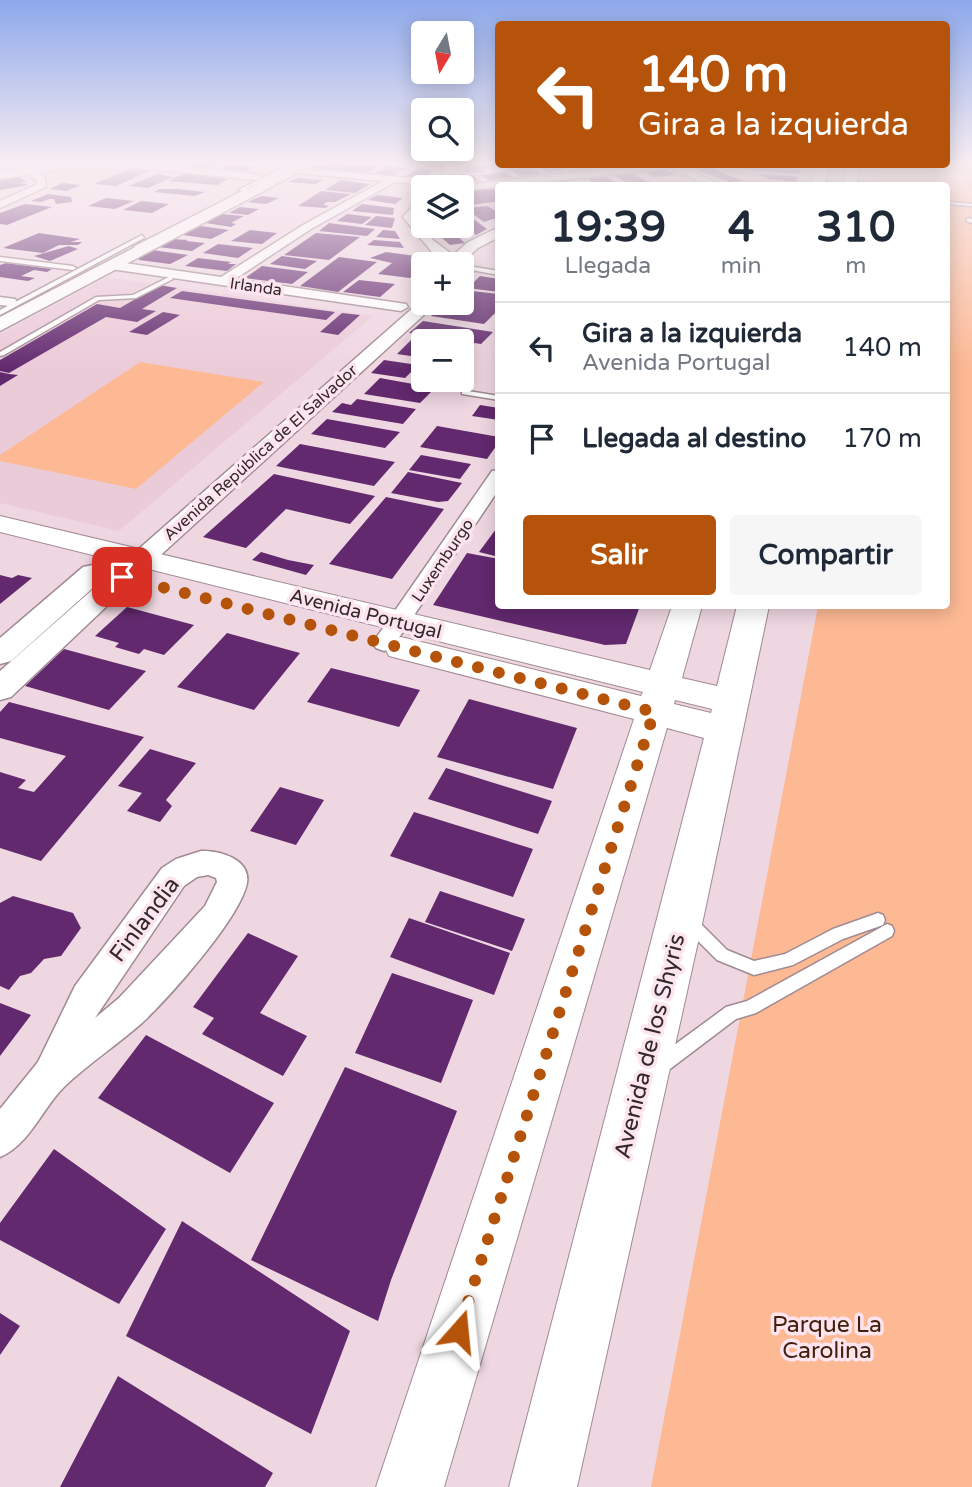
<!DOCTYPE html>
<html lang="es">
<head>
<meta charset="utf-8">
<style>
  :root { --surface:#fff; --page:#f6f6f7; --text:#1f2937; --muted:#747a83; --line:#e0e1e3; --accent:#b45309 }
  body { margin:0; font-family:"Varela Round",sans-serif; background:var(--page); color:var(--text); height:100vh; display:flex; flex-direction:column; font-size:26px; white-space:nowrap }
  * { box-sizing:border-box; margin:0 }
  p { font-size:23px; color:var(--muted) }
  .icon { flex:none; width:38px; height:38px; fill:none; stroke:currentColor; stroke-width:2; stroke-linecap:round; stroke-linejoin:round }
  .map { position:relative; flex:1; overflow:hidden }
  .drawer { position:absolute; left:495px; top:182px; width:455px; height:427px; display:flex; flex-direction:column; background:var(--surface); border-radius:7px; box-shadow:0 4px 18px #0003 }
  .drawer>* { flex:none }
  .guide { position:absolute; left:495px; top:21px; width:455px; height:147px; border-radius:7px; box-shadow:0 4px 18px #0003; background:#b45309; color:#fff; overflow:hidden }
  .needle { width:46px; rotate:190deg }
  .fabs { position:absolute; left:411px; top:21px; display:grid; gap:14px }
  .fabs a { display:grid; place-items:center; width:63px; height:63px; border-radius:7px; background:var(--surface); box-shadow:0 4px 18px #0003; font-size:35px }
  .pin { position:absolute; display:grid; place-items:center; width:60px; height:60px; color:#fff; margin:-30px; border-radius:14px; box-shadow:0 4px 10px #0006 }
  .me { position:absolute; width:77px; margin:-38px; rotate:18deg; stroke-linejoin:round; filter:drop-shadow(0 0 5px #0008) }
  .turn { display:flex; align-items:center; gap:24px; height:147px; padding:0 28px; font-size:32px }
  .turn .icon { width:91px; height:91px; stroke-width:2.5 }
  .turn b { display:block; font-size:49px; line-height:60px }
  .eta { display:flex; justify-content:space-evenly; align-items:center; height:119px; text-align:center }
  .eta b { font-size:42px; font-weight:700; line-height:49px }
  .button { display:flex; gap:14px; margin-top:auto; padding:14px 28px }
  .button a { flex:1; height:80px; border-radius:7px; background:var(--accent); color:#fff; font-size:28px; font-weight:700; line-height:80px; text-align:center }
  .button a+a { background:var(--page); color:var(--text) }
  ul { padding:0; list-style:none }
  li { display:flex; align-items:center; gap:21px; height:91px; padding:0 28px; border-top:2px solid var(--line) }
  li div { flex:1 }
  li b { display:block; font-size:26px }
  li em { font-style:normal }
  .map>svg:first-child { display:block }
  .built { fill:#eccbd9 }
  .green { fill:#fdb994 }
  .building { fill:#62296e }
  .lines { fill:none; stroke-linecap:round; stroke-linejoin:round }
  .service-casing { stroke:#a08a93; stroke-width:3 }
  .minor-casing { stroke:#a08a93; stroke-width:3 }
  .tertiary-casing { stroke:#a08a93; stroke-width:3 }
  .secondary-casing { stroke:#a08a93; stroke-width:2 }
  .primary-casing { stroke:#a08a93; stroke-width:3 }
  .service { fill:#fff; fill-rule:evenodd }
  .minor { fill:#fff; fill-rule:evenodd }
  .tertiary { fill:#fff; fill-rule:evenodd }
  .secondary { fill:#fff; fill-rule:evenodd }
  .primary { fill:#fff; fill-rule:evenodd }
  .route { stroke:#b45309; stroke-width:12; stroke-dasharray:0 21.6 }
  .labels { text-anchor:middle; stroke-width:7; stroke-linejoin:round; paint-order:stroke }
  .far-street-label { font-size:16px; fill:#32292d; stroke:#fde4ee }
  .street-label { font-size:19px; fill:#32292d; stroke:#fde4ee }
  .near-street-label { font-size:23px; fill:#32292d; stroke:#fde4ee }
  .near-park-label { font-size:23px; fill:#43200b; stroke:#fde4ee }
</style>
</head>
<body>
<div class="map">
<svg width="972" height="1487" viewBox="0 0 972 1487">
  <rect width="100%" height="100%" fill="#efd7e1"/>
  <!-- built -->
  <path class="built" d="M107,277L373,316L119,531L0,503V334Z"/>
  <!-- green -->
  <path class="green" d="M947,162H972V1487H651L818,606H947V186L873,185L875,165L947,164Z
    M140,362L264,382L136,489L0,461V455Z"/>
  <!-- building -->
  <path class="building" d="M195,162H225L210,167L193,166Z
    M328,162H348L344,164L357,166L362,163L381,165L366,173L314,168Z
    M428,162H448V163L442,169L423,167Z
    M231,164L254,167L245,171L221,169Z
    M535,164H557L566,170L548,172Z
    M730,164H756L800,170L799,174L741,169Z
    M469,165L488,166L482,173L462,172Z
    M528,165L540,174L519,176L508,167Z
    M388,166L406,168L393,176L374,174Z
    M711,167L723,173L743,181L729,182L695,169Z
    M418,168L435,170L422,179L404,178Z
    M129,169L149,171L116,186L94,184Z
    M667,170L676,175L654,177L645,172Z
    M505,172L513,177L488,180L479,175Z
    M185,173L220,176L216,178L228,179L217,185L168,181Z
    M631,173L649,182L629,184L614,175Z
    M157,174L173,177L148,188L129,186Z
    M460,174L473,175L479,181L448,182Z
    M759,174L793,176L798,177L796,182L768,179Z
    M18,177L27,181L16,184L24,183L28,185L0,190V180Z
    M299,177L309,179L323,180L315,184L288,182Z
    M606,177L622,186H599L588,179Z
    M341,180L370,184L355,193L325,190Z
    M63,183L81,185L67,191L49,189Z
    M159,189H178L205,192L195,196L154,192Z
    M499,189V205L494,202L470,205L467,191Z
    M321,191L351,194L335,202H327L323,205L329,206L325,208L298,206Z
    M48,194L71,197L72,202L56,204L54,199H49L41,202L31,201Z
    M377,195L403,198L395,204L368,200Z
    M261,196L279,198L266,204L248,202Z
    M106,198L134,201L115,209L88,206Z
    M141,201L169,204L152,213L123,210Z
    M25,204L52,207L7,225L0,224V213Z
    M362,204L394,208L393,215L352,211Z
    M488,206L499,213V217L484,222L465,208Z
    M240,207L259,209L248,215L229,213Z
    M222,214L244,216L231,223L236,224L231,227L206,223Z
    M347,214L372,217L362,224L337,221Z
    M376,216L395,218L392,228L365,225Z
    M472,218L487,229L476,235L469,229L455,231L449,226H462V219Z
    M329,223L375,229L367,236L319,231Z
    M201,226L229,230L211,239L183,235Z
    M440,226H446L465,243L450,245L432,229Z
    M250,230L277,233L262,244L231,241Z
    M383,230L395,231L400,239L376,237Z
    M39,233L80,239L71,242H82L78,245H59L43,253L3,248Z
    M316,233L360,237L329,260L284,255Z
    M173,239L188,240L186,241L205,243L192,251L158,247Z
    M374,240L400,242L404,248L367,245Z
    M218,244L253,248L238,258L203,253Z
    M69,246L78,249L50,261L34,256Z
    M152,250L188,255L170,264L139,260L138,257Z
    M386,252L423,257L420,259L432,260L424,264L410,278L378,274L392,263L370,258Z
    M282,256L317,261L305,269L270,264Z
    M339,257L377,262L338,292L300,286Z
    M198,258L231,262L228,264H236L227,271L185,266Z
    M6,263L52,269L47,272L34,270L21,276L35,278L28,281L0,277V265Z
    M262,266L308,272L292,284L245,278Z
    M480,276L499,279V292L468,288Z
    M359,280L395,284L380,297L343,292Z
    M159,285L177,288L142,309L156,311L137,322L106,317L9,373L0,371V360L97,304L120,308Z
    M462,290L499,294V309L484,324L431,316L445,303H462Z
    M182,291L335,312L326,320L170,298Z
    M163,312L180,315L147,335L129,332Z
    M342,313L360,315L338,335L320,332Z
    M423,321L493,332L481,344L409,333Z
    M411,340L424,341V358L397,354Z
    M384,360L418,365L405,378L371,373Z
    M0,372L9,374L18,375L0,386Z
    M380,378L435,388L420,403L364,394Z
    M357,399L416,409L403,424L332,412L342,403L351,405Z
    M480,405L499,408V420L472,416Z
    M327,419L400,432L385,448L311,434Z
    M437,426L499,437V442L487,459L420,447Z
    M300,444L395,462L374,486L276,466Z
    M421,455L471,464L460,479L409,470Z
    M408,472L462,483L448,501L438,502L391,493Z
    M274,474L375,496L350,524L286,509L246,548L203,537Z
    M386,497L444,509L392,579L329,564Z
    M499,525V557L479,552Z
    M261,552L288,560L314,565L306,575L252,560Z
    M467,553L499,559V606H640L626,644L605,645L433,605Z
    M0,575L12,578L18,575L32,578L0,604Z
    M127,607L194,625L164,655L144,649L139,654L115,647L119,643L95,636Z
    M227,633L300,653L254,710L177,687Z
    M64,649L146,671L109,710L25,686Z
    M331,668L420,690L399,727L307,702Z
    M469,699L577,728L553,789L437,757Z
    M9,702L144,737L41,861L0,848V772L26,780L18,788L34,792L66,756L0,738V712Z
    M150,749L196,763L166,800L172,806L160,822L127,811L142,793L118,786Z
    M446,768L552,801L538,834L428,799Z
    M280,787L324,800L296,845L250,831Z
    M414,812L533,849L513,897L390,856Z
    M440,891L525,919L512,951L425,922Z
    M13,896L73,913L81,928L61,956L44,959L31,973L20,976L9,990L0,986V903Z
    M409,918L510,953L494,995L390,957Z
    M248,933L298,956L260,1013L307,1036L283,1076L202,1034L214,1018L193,1007Z
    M392,973L473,1000L441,1083L355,1053Z
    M0,1003L31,1015L0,1056Z
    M146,1035L274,1103L230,1173L98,1098Z
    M345,1067L457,1111L391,1280L378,1321L251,1260Z
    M54,1149L166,1229L119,1304L0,1240V1223Z
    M182,1221L350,1331L311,1434L126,1336Z
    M0,1313L20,1326L0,1355Z
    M118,1376L273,1473L265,1487H60Z"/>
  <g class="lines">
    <defs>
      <path id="service" d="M296,162H302L242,191L238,190Z
        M246,189L250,190L138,248L133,247Z
        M947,202L972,204V206L947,204Z
        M968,218L972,219V223L966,221Z
        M142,235L144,238L0,315V310Z
        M0,257L73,266L76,268L73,270L0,261Z
        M468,266L499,271V275L466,269Z
        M171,276L173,279L136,298L99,300L4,355L0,356V352L96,297L133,295Z
        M462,390L499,396V400L462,394Z
        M878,913L883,915L885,920L883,925L843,939L793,965L754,975L717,960L683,926L681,921L683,916L688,914L693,916L727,950L754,961L785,954L833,929Z
        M887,924L892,926L894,931L892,936L756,1013L736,1019L666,1072L660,1074L654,1072L652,1066L654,1060L726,1007L747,1001Z"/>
      <path id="minor" d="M104,162H137L257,174L262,177L257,180L109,165Z
        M455,162H465L446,181L473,184L650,164H679L722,186H708L671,168L473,190L395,182L311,229L235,279L406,304L408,307L401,311L111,269L105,265L111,261L221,277L303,225L383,181L295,173L292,172V168L436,180Z
        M24,168H30L45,178L46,187L0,208V201L36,185L37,181L24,172Z
        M424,194V204L414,217L434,241L461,261L463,264L462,266L448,264L432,252L403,217Z
        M0,297L15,299L17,302L10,306L0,305Z
        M499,470V489L392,648L384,651L376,648L372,643L376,638L492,471Z
        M201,851C219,850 251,859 247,883C241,917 169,998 142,1023C117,1045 88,1064 64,1087C42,1109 29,1145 0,1157V1109L38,1062L75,986L162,868L176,859ZM208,875L216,878L217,882L205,906L119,998L95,1018L184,886L197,877Z"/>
      <path id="tertiary" d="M499,227V237L478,248L460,264H443L468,242Z
        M423,299L424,303H437L164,552L11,697L0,700V671Z
        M93,565L103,567L106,573L103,579L11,661L0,664V638L83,567Z"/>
      <path id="secondary" d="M817,164H830L824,186H810Z
        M848,164H861L856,186H842Z
        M0,516L650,670L672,606H702L682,678L717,686L737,606H769L704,915L577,1487H509L704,738L667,728L444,1487H376L634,719L389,656L385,648L389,640L401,637L641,696L643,692L0,532ZM675,700L712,709L711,713L674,704Z"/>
      <path id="primary" d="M55,162H88L81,166L0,179V171Z
        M300,162H318L0,331V317Z"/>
    </defs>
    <!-- service casing -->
    <use href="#service" class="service-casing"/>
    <!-- minor casing -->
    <use href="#minor" class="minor-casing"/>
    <!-- tertiary casing -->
    <use href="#tertiary" class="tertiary-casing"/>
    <!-- secondary casing -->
    <use href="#secondary" class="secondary-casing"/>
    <!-- primary casing -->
    <use href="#primary" class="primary-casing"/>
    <!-- service -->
    <use href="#service" class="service"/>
    <!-- minor -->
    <use href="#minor" class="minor"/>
    <!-- tertiary -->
    <use href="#tertiary" class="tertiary"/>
    <!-- secondary -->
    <use href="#secondary" class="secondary"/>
    <!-- primary -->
    <use href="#primary" class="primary"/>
  </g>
  <!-- sky -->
  <linearGradient id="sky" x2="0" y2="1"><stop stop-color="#8da8eb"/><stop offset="0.44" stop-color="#f8edf2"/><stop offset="1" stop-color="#f8edf2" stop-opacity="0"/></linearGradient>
  <rect width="972" height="370" fill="url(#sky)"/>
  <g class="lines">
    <!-- route -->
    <path class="route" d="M122,577L654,712L459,1331"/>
  </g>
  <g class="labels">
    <!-- far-street labels -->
    <g class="far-street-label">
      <text transform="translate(256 286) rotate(8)" y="6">Irlanda</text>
      <text transform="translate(260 452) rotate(-42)" y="6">Avenida República de El Salvador</text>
      <text transform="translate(442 560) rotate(-56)" y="6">Luxemburgo</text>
    </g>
    <!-- street labels -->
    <g class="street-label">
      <text transform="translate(366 613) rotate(14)" y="7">Avenida Portugal</text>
    </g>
    <!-- near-street labels -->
    <g class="near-street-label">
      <text transform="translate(144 919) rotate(-53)" y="8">Finlandia</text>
      <text transform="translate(649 1046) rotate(-76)" y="8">Avenida de los Shyris</text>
    </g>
    <!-- near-park labels -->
    <g class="near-park-label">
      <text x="827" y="1332">Parque La<tspan x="827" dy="26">Carolina</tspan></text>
    </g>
  </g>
</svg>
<div class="fabs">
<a><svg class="needle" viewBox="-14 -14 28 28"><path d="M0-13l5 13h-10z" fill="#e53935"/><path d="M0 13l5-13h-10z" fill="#747a83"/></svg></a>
<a><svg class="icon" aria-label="search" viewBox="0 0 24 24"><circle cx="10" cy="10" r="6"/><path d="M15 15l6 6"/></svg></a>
<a><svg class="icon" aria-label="layers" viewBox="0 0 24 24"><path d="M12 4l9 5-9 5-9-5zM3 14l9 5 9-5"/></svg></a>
<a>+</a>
<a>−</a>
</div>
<div class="pin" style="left:122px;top:577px;background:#d93025"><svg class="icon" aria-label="arrive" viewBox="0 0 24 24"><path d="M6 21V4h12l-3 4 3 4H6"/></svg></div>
<svg class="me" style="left:459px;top:1331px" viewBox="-20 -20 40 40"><path d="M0-17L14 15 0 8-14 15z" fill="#b45309" stroke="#fff" stroke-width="4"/></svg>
<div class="guide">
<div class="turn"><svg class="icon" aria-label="left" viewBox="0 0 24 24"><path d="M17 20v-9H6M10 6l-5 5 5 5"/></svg><div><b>140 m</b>Gira a la izquierda</div></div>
</div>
<section class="drawer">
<div class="eta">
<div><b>19:39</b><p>Llegada</p></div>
<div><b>4</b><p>min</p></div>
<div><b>310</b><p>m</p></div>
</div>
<ul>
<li><svg class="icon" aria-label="left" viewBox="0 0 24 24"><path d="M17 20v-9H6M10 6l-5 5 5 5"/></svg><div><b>Gira a la izquierda</b><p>Avenida Portugal</p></div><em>140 m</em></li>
<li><svg class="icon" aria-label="arrive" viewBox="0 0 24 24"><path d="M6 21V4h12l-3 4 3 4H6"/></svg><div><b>Llegada al destino</b></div><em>170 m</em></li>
</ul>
<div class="button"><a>Salir</a><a>Compartir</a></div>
</section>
</div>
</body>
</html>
